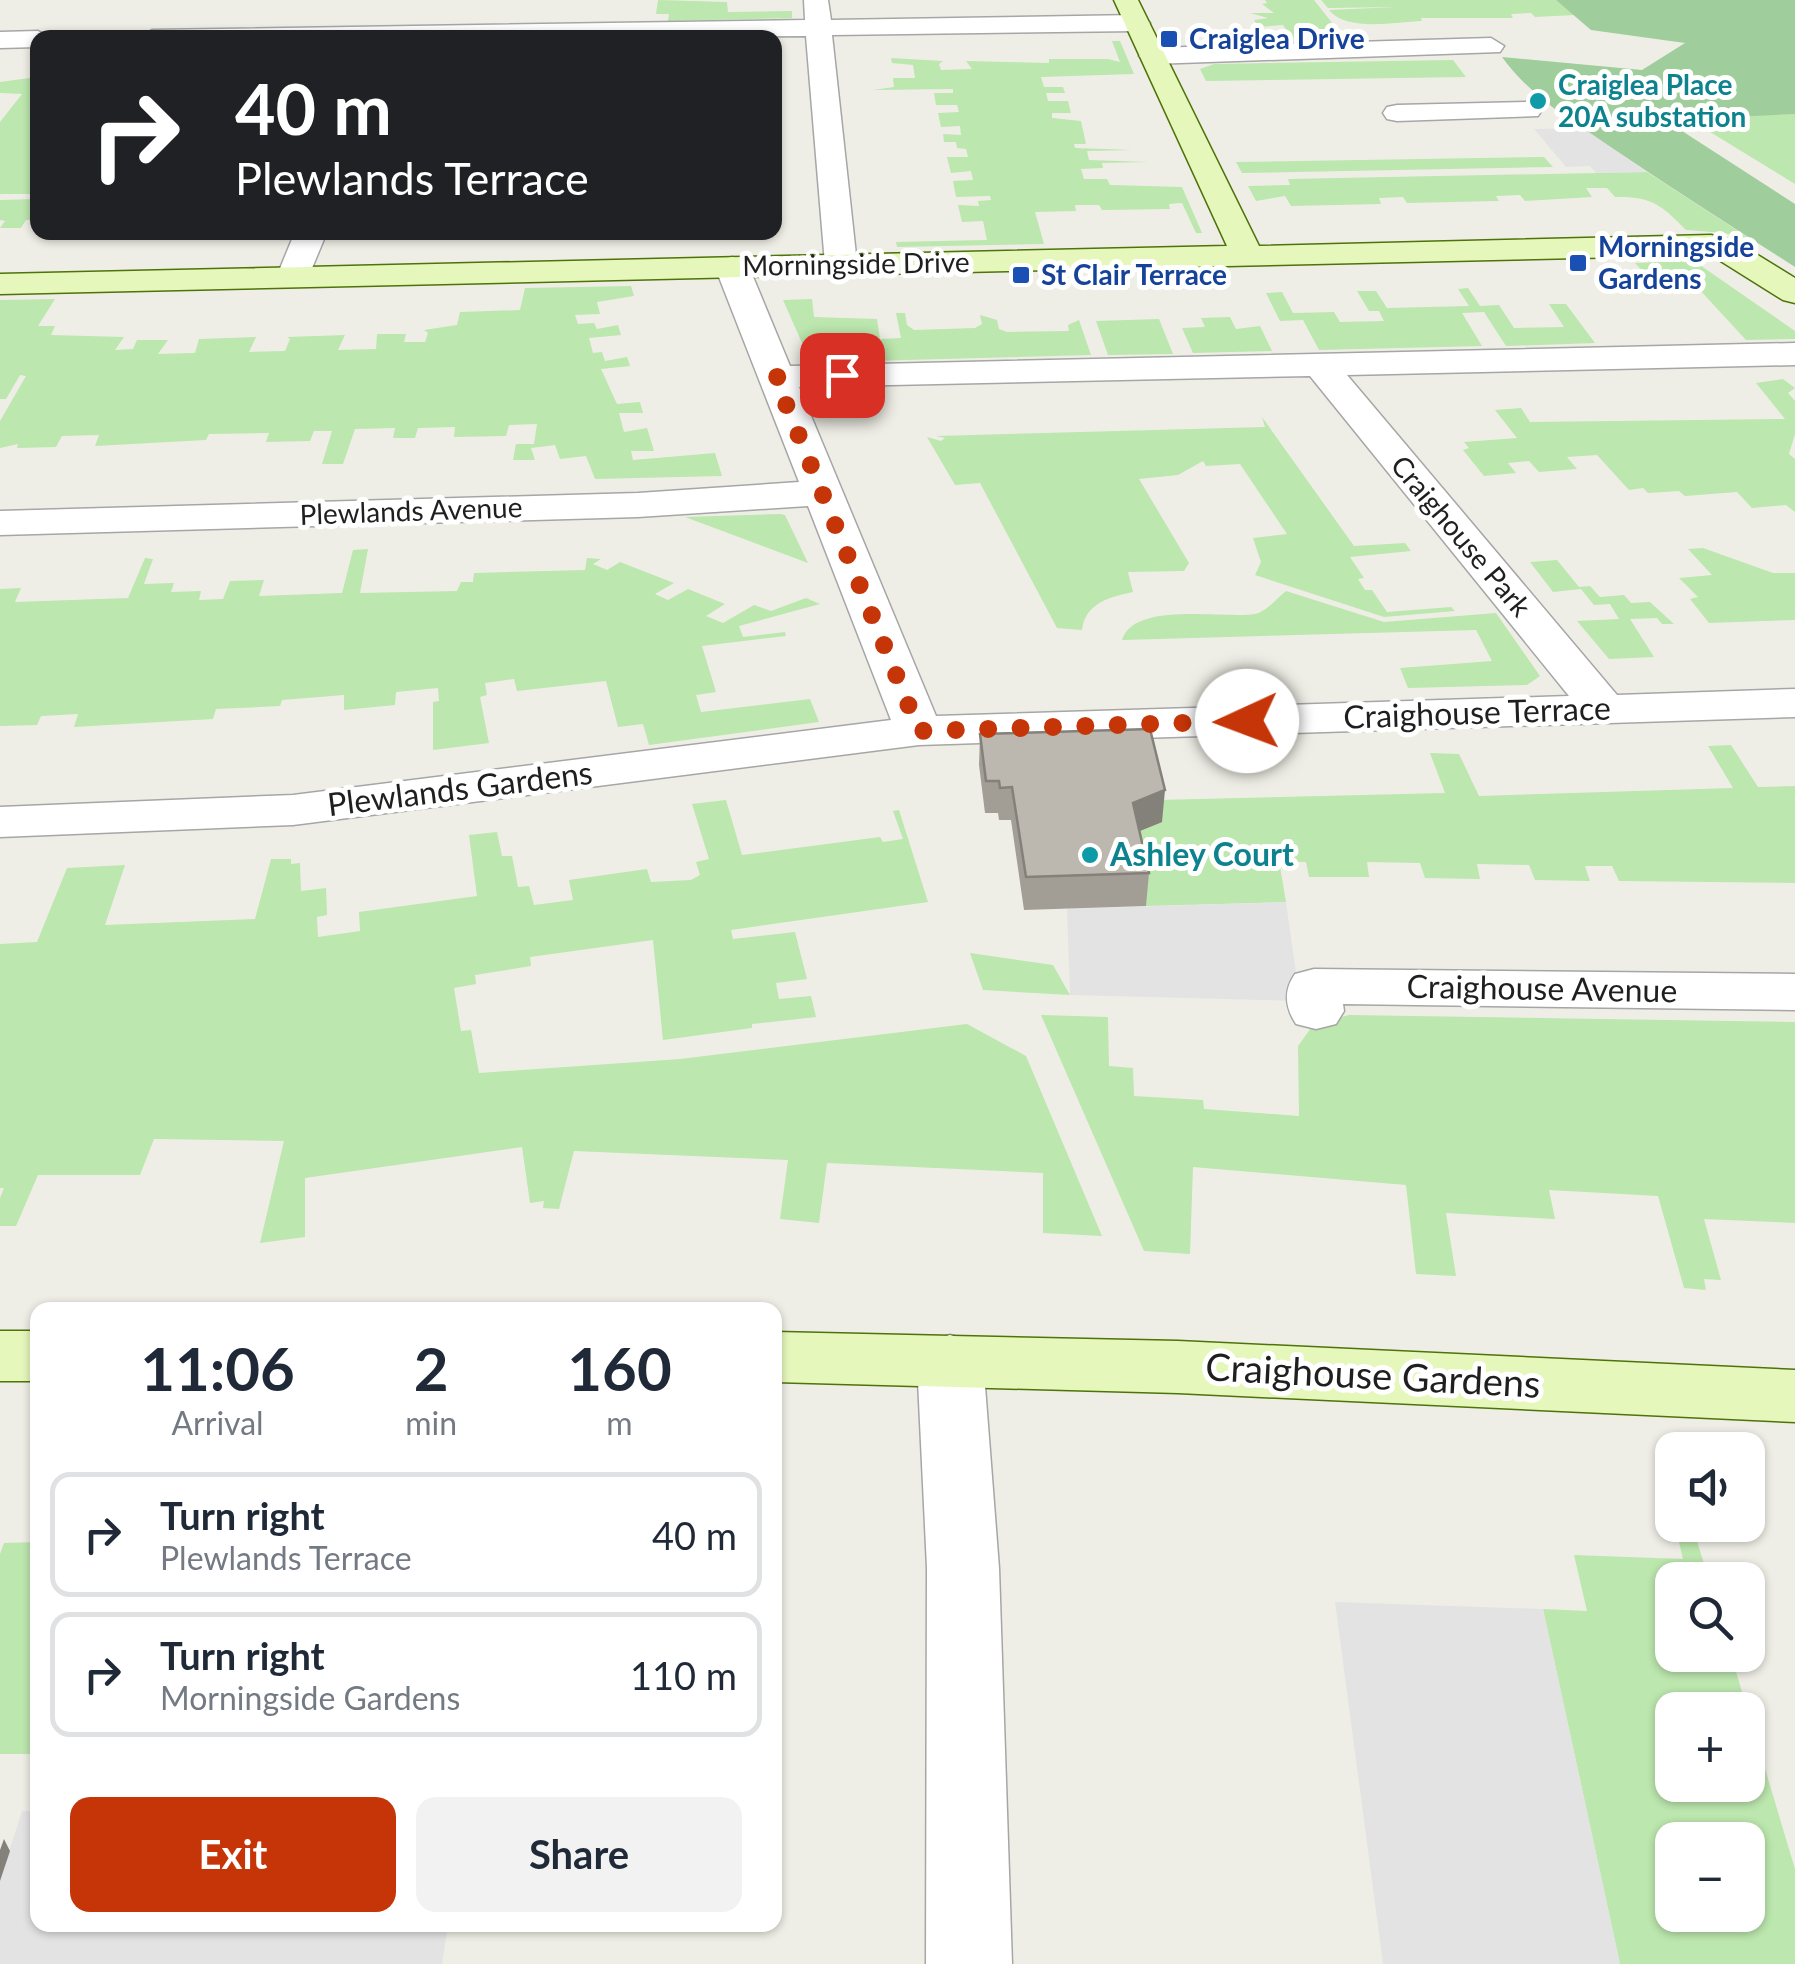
<!DOCTYPE html>
<html lang="en">
<head>
<meta charset="utf-8">
<style>
  :root { --surface:#fff; --page:#f2f2f3; --text:#1f2937; --muted:#747a83; --line:#e0e1e3; --accent:#c63508 }
  body { margin:0; font-family:Lato,sans-serif; background:var(--page); color:var(--text); height:100vh; display:flex; flex-direction:column; font-size:38px; white-space:nowrap }
  * { box-sizing:border-box; margin:0 }
  p { font-size:32px; color:var(--muted) }
  .icon { flex:none; width:55px; height:55px; fill:none; stroke:currentColor; stroke-width:2; stroke-linecap:round; stroke-linejoin:round }
  .map { position:relative; flex:1; overflow:hidden }
  .panel { position:absolute; left:30px; top:1302px; width:752px; height:630px; display:flex; flex-direction:column; background:var(--surface); border-radius:20px; box-shadow:0 2px 8px #0004 }
  .panel>* { flex:none }
  .top-card { position:absolute; left:30px; top:30px; width:752px; height:210px; border-radius:20px; box-shadow:0 2px 8px #0004; background:#202124; color:#fff; overflow:hidden }
  .buttons { position:absolute; left:1655px; top:1432px; display:grid; gap:20px }
  .buttons a { display:grid; place-items:center; width:110px; height:110px; border-radius:20px; background:var(--surface); box-shadow:0 2px 8px #0004; font-size:50px }
  .pin { position:absolute; display:grid; place-items:center; width:85px; height:85px; color:#fff; margin:-42px; border-radius:20px; box-shadow:0 5px 15px #0006 }
  .me { position:absolute; width:110px; margin:-55px; rotate:268deg; stroke-linejoin:round; filter:drop-shadow(0 0 8px #0008) }
  .turn { display:flex; align-items:center; gap:35px; height:210px; padding:0 40px; font-size:45px }
  .turn .icon { width:130px; height:130px; stroke-width:2.5 }
  .turn b { display:block; font-size:70px; line-height:85px }
  .eta { display:flex; justify-content:space-evenly; align-items:center; height:170px; text-align:center }
  .eta b { font-size:60px; font-weight:700; line-height:70px }
  .cta { display:flex; gap:20px; margin-top:auto; padding:20px 40px }
  .cta a { flex:1; height:115px; border-radius:20px; background:var(--accent); color:#fff; font-size:40px; font-weight:700; line-height:115px; text-align:center }
  .cta a+a { background:var(--page); color:var(--text) }
  ul { padding:0; list-style:none }
  li { display:flex; align-items:center; gap:30px; height:125px; margin:0 20px 15px; padding:0 20px; border:5px solid var(--line); border-radius:20px }
  li div { flex:1 }
  li b { display:block; font-size:38px }
  li em { font-style:normal }
  .map>svg:first-child { display:block }
  .grass { fill:#bce7ae; fill-rule:evenodd }
  .forest { fill:#9fcd9c }
  .parking { fill:#e3e3e3 }
  .lines { fill:none; stroke-linecap:round; stroke-linejoin:round }
  .street-casing { stroke:#a6a6a6; stroke-width:3 }
  .secondary-casing { stroke:#4e7309; stroke-width:3 }
  .street { fill:#fff; fill-rule:evenodd }
  .secondary { fill:#e6f7bc; fill-rule:evenodd }
  .wall { fill:#a29e96 }
  .shaded-wall { fill:#84817a }
  .building { fill:#bcb8af; stroke:#84817a; stroke-width:2.5 }
  .route { stroke:#c63508; stroke-width:18; stroke-dasharray:0 32.4 }
  .transit-dot { fill:#1a4fb4; stroke:#fff; stroke-width:4 }
  .culture-dot { fill:#0f9aa8; stroke:#fff; stroke-width:4 }
  .labels { text-anchor:middle; stroke-width:10; stroke-linejoin:round; paint-order:stroke }
  .far-transit-label { font-size:28px; font-weight:bold; fill:#164399; stroke:#fff; text-anchor:start }
  .far-culture-label { font-size:28px; font-weight:bold; fill:#0d838f; stroke:#fff; text-anchor:start }
  .far-street-label { font-size:28px; fill:#1f1f1f; stroke:#fff }
  .street-label { font-size:32px; fill:#1f1f1f; stroke:#fff }
  .culture-label { font-size:32px; font-weight:bold; fill:#0d838f; stroke:#fff; text-anchor:start }
  .near-street-label { font-size:38px; fill:#1f1f1f; stroke:#fff }
</style>
</head>
<body>
<div class="map">
<svg width="1795" height="1964" viewBox="0 0 1795 1964">
  <rect width="100%" height="100%" fill="#efeee6"/>
  <!-- grass -->
  <path class="grass" d="M658,0L727,2L728,12L792,11V18L668,21L669,14H656Z
    M1265,0H1314L1337,29H1322L1328,37L1322,38L1325,42L1215,46L1213,43L1267,42L1263,34H1289L1283,25L1259,27L1254,20L1268,18L1250,13H1274L1262,4L1267,3Z
    M1321,0H1556L1575,15L1535,17L1531,13L1511,14L1513,18H1421L1422,21C1394,22 1347,32 1329,10L1396,7L1328,8Z
    M1112,41H1120L1134,74L1041,77L1044,87H1063L1065,93H1046L1048,101H1068L1071,113H1052V118L1081,121L1086,144H1074L1075,148L1133,150L1087,151L1089,160L1149,162L1102,163L1103,168L1081,169L1084,179H1107L1110,185L1182,187L1202,233H1196L1182,203L1169,204L1170,209L1102,210L1099,205H1075L1076,211L1035,212L1044,244L897,247L896,242L987,240L983,221L962,222L958,205L979,206L978,201L991,200L990,196L956,197L953,181L973,180L971,171L951,173L947,157H968L966,149L957,148L956,142H944L943,134L961,135L960,126L941,127L938,113L959,112L957,105H936L934,93H953V89L873,90L894,87L893,78H915L913,65L892,63L891,58L943,61L939,64L941,70L972,69L966,61L1049,63V59H1108L1120,62Z
    M1453,60L1466,77L1206,81L1200,69L1214,64Z
    M37,77V186L32,194H0V122L22,94L0,93V82Z
    M1795,114V184L1684,116Z
    M1544,157L1553,167L1242,173L1236,162Z
    M1647,172L1758,244L1725,233L1686,230C1661,204 1650,196 1615,197L1607,188H1586L1592,197L1525,201L1520,195L1496,196L1499,201L1407,203L1403,197L1379,198L1381,204L1291,206L1285,196L1256,201L1248,186L1290,185L1288,179Z
    M37,199V220H26L21,228H0L5,221L0,220V200Z
    M1694,261L1795,331V339L1746,340L1699,289L1685,286L1675,276L1644,273L1635,263Z
    M631,286L634,296L597,302L600,314L575,315L578,324L594,323L597,329L618,325L621,335L589,338L593,353L602,352L605,361L627,357L630,366L601,369L617,404L640,402L643,413H619L624,432L647,428L654,451H631L633,460L715,453L722,476L595,479L586,456L560,459L555,445L531,448L535,460H513L516,444H534L537,424L509,425L506,436L454,437L455,427L418,428L415,438H393L395,428L355,429L343,464H322L332,431H314L310,441L266,442L269,433L209,434L206,440L95,446L99,435L62,436L56,447L17,448L18,444L0,448V421L26,376L20,375L6,399H0V300L55,299L38,326H55L51,335L124,337L115,350L133,349L137,340H168L158,354L195,353L199,339L256,337L249,352L285,351L290,339L287,337L345,335L338,350L376,349L377,334H406L404,342H425L428,333L424,330L457,325L460,312L520,310L525,288Z
    M1468,288L1480,306L1499,305L1514,328L1564,327L1549,304H1566L1595,343L1506,346L1484,312L1462,313L1482,346L1319,350L1303,320L1280,321L1266,293L1282,292L1293,313L1334,312L1340,322L1384,321L1379,311H1369L1357,291H1376L1387,308L1469,306L1458,289Z
    M812,299L814,317L877,319L880,339L901,338L896,313H905L907,325L914,330L975,328L982,324L980,315L997,320L999,329L1007,332L1069,331L1068,325L1079,320L1091,355L830,362L806,352L783,300Z
    M1230,317L1236,329L1260,326L1272,351L1193,353L1182,328L1205,327L1201,318Z
    M1159,319L1173,354L1108,355L1096,321Z
    M1783,379L1795,388L1788,393L1795,401V434L1789,454L1795,459V512L1786,505L1752,508L1737,492L1685,496L1679,491L1648,493L1643,488L1629,490L1597,455L1567,457L1577,469L1539,472L1529,461L1508,463L1516,473L1484,476L1463,450L1469,448L1464,442L1517,438L1495,410L1521,408L1530,422L1785,419L1756,383Z
    M1262,417L1354,546L1405,543L1411,551L1350,557L1364,578L1358,579L1365,590H1372L1387,612L1451,607L1455,611L1384,617L1255,575L1261,562L1253,538L1287,534L1240,464L1206,466L1203,461L1178,475L1139,479L1189,563L1184,571L1128,572L1133,592C1110,597 1085,603 1082,630L1057,628L980,483L955,485L927,437L941,441L945,438L936,436L1265,427Z
    M785,515L808,563L685,517L780,514Z
    M1703,548L1773,573H1795V620L1709,623L1690,599L1698,597L1679,578L1712,575L1688,549Z
    M368,549L360,593L457,591L461,582H473L474,573L585,570L587,558L601,559L593,564L607,570L620,562L674,583L655,594L668,600L688,589L725,604L706,616L723,623L754,605L771,611L806,598L820,604L739,626L743,637L785,632L786,636L702,646L716,692L696,695L701,712L810,699L819,722L649,745L643,724L618,727L606,681L517,691L514,679L485,683L487,695L480,697L489,743L433,750V702L439,701L438,688L396,692L395,705L344,710V695L282,700L280,706L216,709L213,719L74,727L78,714L41,716L37,725L0,726V589L21,588L15,602L128,598L145,558L153,559L144,584L174,583L171,592L201,591L199,600L223,599L230,581L264,580L259,596L342,593L353,550Z
    M1557,560L1579,587L1590,586L1600,597L1624,595L1631,603L1650,602L1674,624H1662L1657,618L1630,619L1654,657L1609,659L1577,621L1619,619L1610,604L1594,605L1581,589L1553,592L1530,562Z
    M1286,591L1384,622L1496,613L1540,676L1527,685L1408,688L1400,668L1492,661L1476,630L1122,640C1134,601 1222,619 1255,614C1266,612 1277,598 1286,591Z
    M1731,745L1758,787L1795,786V883L1619,881L1612,866H1585L1590,881L1535,880L1529,865L1477,864L1480,879L1425,878L1420,863L1367,862L1369,877H1309L1306,862L1279,861L1286,902L1146,906L1129,831L1157,800L1445,793L1430,753L1459,754L1479,796L1733,788L1708,746Z
    M726,800L742,855L880,837L883,842L903,839L893,811L899,810L928,902L731,930L733,939L795,932L807,979L776,983L779,999L811,996L816,1017L752,1024V1028L663,1040L653,940L530,957L531,966L475,975L476,984L454,988L461,1031L471,1030L479,1073L680,1059L967,1024L1026,1056L1102,1236L1043,1233V1173L827,1163L819,1223L780,1219L788,1160L574,1151L559,1209L543,1208L544,1201L530,1203L522,1147L305,1178V1237L260,1243L284,1141L154,1139L140,1175H38L16,1226H0V1198L4,1188H0V944L37,942L67,868L125,865L105,925L255,919L271,859H291V864L300,863L301,891L326,888L327,915L317,917L318,937L360,931L359,912L477,896L469,835L497,832L502,856H512L518,887L529,886L534,905L573,900L569,880L647,869L651,882L691,880L700,875L696,862L709,859L692,804Z
    M970,953L1053,965L1070,995L983,990Z
    M1041,1015L1108,1017L1109,1066L1133,1068L1134,1096L1203,1100L1204,1109L1299,1116L1298,1046L1314,1024L1349,1015L1795,1022V1223L1704,1219L1721,1280L1704,1279L1706,1290L1684,1288L1658,1196L1549,1190L1555,1219L1446,1213L1456,1276L1416,1274L1406,1185L1193,1167L1190,1254L1144,1251Z
    M1675,1525H1692L1709,1580H1672V1655H1731L1795,1869V1964H1620L1543,1609L1587,1611L1574,1555L1683,1559ZM1672,1710H1748V1785H1672ZM1672,1840H1748V1915H1672Z
    M37,1542V1754H0V1554L4,1543Z"/>
  <!-- forest -->
  <path class="forest" d="M1556,0H1795V114L1665,120L1795,204V267C1739,231 1682,195 1627,158C1583,129 1533,100 1502,57L1642,70L1685,43L1591,30Z"/>
  <!-- parking -->
  <path class="parking" d="M1583,128L1647,172L1596,173L1590,166L1566,167L1534,129Z
    M1286,902L1300,1001L1070,995L1067,909Z
    M1335,1602L1543,1609L1620,1964H1383Z
    M22,1811H37L38,1925H448L442,1964H0V1880Z"/>
  <g class="lines">
    <defs>
      <path id="street" d="M804,0H828L831,20L1137,15L1150,23L1137,31L832,35L857,264L853,271H829L825,264L806,36L139,38L152,30L805,20Z
        M38,31L50,38H38V47L0,48V32Z
        M1491,38L1504,46L1500,52L1152,64L1139,56L1152,48Z
        M1528,102L1538,104L1542,110L1538,116L1397,121L1387,119L1383,113L1387,107L1397,105Z
        M295,232H327L305,285H281L276,278Z
        M732,257L744,260L749,267L790,366L1795,343V365L1347,375L1617,695L1795,689V717L919,745L293,825L0,837V807L293,795L891,720L808,506L638,517L0,535V511L638,493L799,482L715,267L720,260ZM1310,376L1569,696L936,716L799,387Z
        M1314,969L1795,974V1010L1343,1004L1344,1011L1336,1024L1316,1029L1296,1024C1285,1007 1283,991 1295,974Z
        M950,1335L974,1342L983,1360L999,1568L1012,1964H926L927,1568L917,1360L926,1342Z"/>
      <path id="secondary" d="M1114,0H1138L1259,246L1711,235L1735,241L1795,278V303L1783,300L1711,255L0,294V274L1227,246Z
        M0,1331H38V1381H0Z
        M775,1332L1178,1341L1795,1370V1422L1178,1393L775,1382Z"/>
    </defs>
    <!-- street casing -->
    <use href="#street" class="street-casing"/>
    <!-- secondary casing -->
    <use href="#secondary" class="secondary-casing"/>
    <!-- street -->
    <use href="#street" class="street"/>
    <!-- secondary -->
    <use href="#secondary" class="secondary"/>
  </g>
  <!-- wall -->
  <path class="wall" d="M980,734L1162,822L1139,831L1149,873L1146,906L1024,910L1011,820H999L998,813H985L979,765Z"/>
  <!-- shaded-wall -->
  <path class="shaded-wall" d="M1165,790L1162,822L1130,835L1133,803Z
    M4,1839L10,1851L0,1881V1850Z"/>
  <!-- building -->
  <path class="building" d="M1150,729L1165,790L1133,803L1149,873L1026,877L1012,787L1000,788L999,781H986L980,734Z"/>
  <g class="lines">
    <!-- route -->
    <path class="route" d="M842,375L775,377L919,731L1247,721"/>
  </g>
  <!-- markers -->
  <g class="transit-dot">
    <rect x="1159" y="29" width="20" height="20" rx="5"/>
    <rect x="1568" y="253" width="20" height="20" rx="5"/>
    <rect x="1011" y="265" width="20" height="20" rx="5"/>
  </g>
  <g class="culture-dot">
    <circle cx="1538" cy="101" r="10"/>
    <circle cx="1090" cy="855" r="10"/>
  </g>
  <g class="labels">
    <!-- far-transit labels -->
    <g class="far-transit-label">
      <text x="1189" y="49">Craiglea Drive</text>
      <text x="1598" y="257">Morningside<tspan x="1598" dy="32">Gardens</tspan></text>
      <text x="1041" y="285">St Clair Terrace</text>
    </g>
    <!-- far-culture labels -->
    <g class="far-culture-label">
      <text x="1558" y="95">Craiglea Place<tspan x="1558" dy="32">20A substation</tspan></text>
    </g>
    <!-- far-street labels -->
    <g class="far-street-label">
      <text transform="translate(856 264) rotate(-1)" y="10">Morningside Drive</text>
      <text transform="translate(411 511) rotate(-2)" y="10">Plewlands Avenue</text>
      <text transform="translate(1461 536) rotate(50)" y="10">Craighouse Park</text>
    </g>
    <!-- street labels -->
    <g class="street-label">
      <text transform="translate(1477 713) rotate(-2)" y="11">Craighouse Terrace</text>
      <text transform="translate(460 789) rotate(-7)" y="11">Plewlands Gardens</text>
      <text transform="translate(1542 989) rotate(1)" y="11">Craighouse Avenue</text>
    </g>
    <!-- culture labels -->
    <g class="culture-label">
      <text x="1110" y="866">Ashley Court</text>
    </g>
    <!-- near-street labels -->
    <g class="near-street-label">
      <text transform="translate(1373 1376) rotate(3)" y="13">Craighouse Gardens</text>
    </g>
  </g>
</svg>
<div class="buttons">
<a><svg class="icon" aria-label="sound" viewBox="0 0 24 24"><path d="M4 9h4l5-4v14l-5-4H4zM17 9q2 3 0 6"/></svg></a>
<a><svg class="icon" aria-label="search" viewBox="0 0 24 24"><circle cx="10" cy="10" r="6"/><path d="M15 15l6 6"/></svg></a>
<a>+</a>
<a>−</a>
</div>
<div class="pin" style="left:842px;top:375px;background:#d93025"><svg class="icon" aria-label="arrive" viewBox="0 0 24 24"><path d="M6 21V4h12l-3 4 3 4H6"/></svg></div>
<svg class="me" style="left:1247px;top:721px" viewBox="-20 -20 40 40"><circle r="19" fill="#fff"/><path d="M0-13L10 11 0 6-10 11z" fill="#c63508"/></svg>
<div class="top-card">
<div class="turn"><svg class="icon" aria-label="right" viewBox="0 0 24 24"><path d="M7 20v-9h11M14 6l5 5-5 5"/></svg><div><b>40 m</b>Plewlands Terrace</div></div>
</div>
<section class="panel">
<div class="eta">
<div><b>11:06</b><p>Arrival</p></div>
<div><b>2</b><p>min</p></div>
<div><b>160</b><p>m</p></div>
</div>
<ul>
<li><svg class="icon" aria-label="right" viewBox="0 0 24 24"><path d="M7 20v-9h11M14 6l5 5-5 5"/></svg><div><b>Turn right</b><p>Plewlands Terrace</p></div><em>40 m</em></li>
<li><svg class="icon" aria-label="right" viewBox="0 0 24 24"><path d="M7 20v-9h11M14 6l5 5-5 5"/></svg><div><b>Turn right</b><p>Morningside Gardens</p></div><em>110 m</em></li>
</ul>
<div class="cta"><a>Exit</a><a>Share</a></div>
</section>
</div>
</body>
</html>
